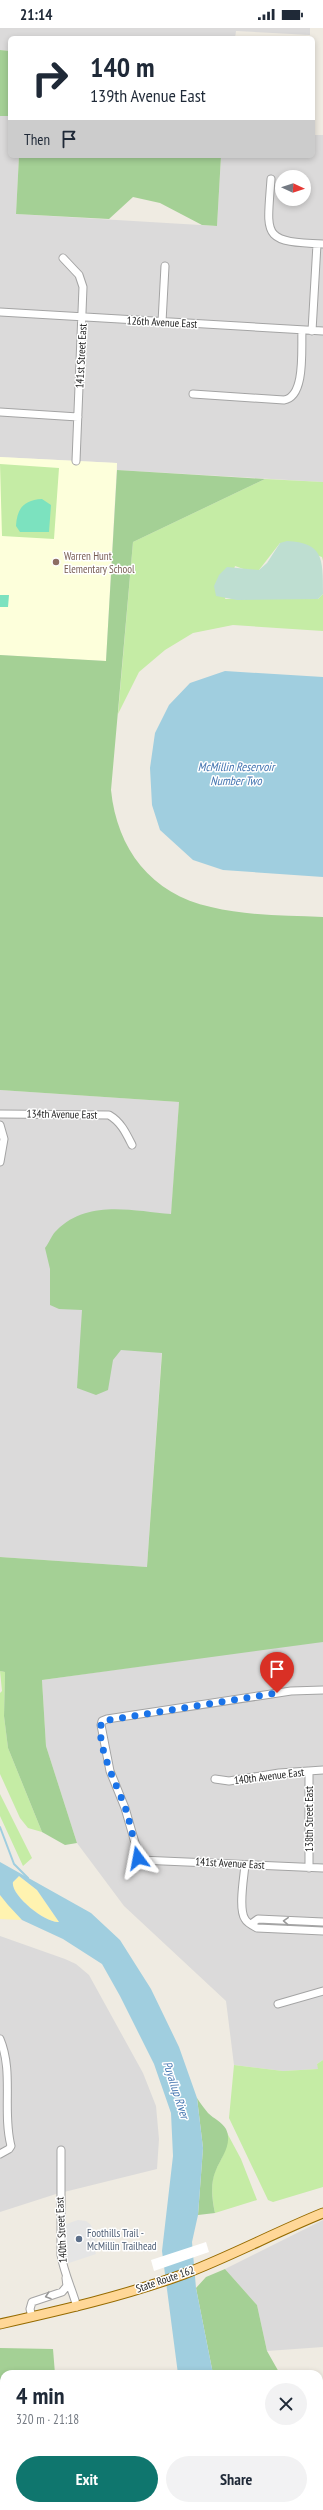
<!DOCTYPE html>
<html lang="en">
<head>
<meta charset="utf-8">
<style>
  :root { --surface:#fff; --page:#f2f2f3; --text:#1f2937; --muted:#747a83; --accent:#0f766e }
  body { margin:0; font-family:"PT Sans Narrow",sans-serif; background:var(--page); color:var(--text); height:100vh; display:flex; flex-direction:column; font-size:15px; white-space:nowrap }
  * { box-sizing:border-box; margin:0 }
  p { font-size:13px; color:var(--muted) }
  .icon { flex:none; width:22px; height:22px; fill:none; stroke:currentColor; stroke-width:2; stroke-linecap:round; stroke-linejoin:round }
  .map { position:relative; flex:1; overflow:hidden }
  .panel { position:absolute; left:0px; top:2342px; width:323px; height:140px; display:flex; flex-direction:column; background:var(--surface); border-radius:12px 12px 0 0; box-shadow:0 2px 6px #0003 }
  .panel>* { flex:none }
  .banner { position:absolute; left:8px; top:8px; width:307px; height:122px; border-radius:6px; box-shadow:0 2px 6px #0003; background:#fff; color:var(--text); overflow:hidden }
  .needle { width:26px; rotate:93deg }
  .controls { position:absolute; left:275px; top:142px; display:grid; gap:8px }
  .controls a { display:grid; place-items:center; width:36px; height:36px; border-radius:50%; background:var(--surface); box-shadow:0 2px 6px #0003; font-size:20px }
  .pin { position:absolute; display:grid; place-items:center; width:34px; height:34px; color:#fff; margin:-41px -17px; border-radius:50% 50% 50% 0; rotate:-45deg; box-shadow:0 0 4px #0007 }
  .pin .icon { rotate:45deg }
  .me { position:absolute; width:44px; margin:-22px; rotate:347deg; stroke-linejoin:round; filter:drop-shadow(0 0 3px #0008) }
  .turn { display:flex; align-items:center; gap:14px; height:84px; padding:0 16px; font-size:18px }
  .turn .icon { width:52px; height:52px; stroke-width:2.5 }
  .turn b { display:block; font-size:28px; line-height:34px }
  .then { display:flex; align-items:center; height:38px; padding:0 16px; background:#0003; gap:8px; font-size:15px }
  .round { display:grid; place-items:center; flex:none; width:42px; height:42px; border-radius:21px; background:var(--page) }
  .head { display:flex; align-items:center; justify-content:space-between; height:68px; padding:0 16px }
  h1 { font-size:24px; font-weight:800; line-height:30px }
  .cta { display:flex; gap:8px; margin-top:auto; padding:8px 16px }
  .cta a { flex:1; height:46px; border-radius:24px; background:var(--accent); color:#fff; font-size:16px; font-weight:800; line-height:46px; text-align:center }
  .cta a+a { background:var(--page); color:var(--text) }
  .status { display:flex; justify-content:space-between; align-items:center; height:28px; padding:0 20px; background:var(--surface); direction:ltr }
  .status svg { height:11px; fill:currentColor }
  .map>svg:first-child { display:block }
  .residential { fill:#dbdada; fill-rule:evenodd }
  .education { fill:#fdffdb }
  .grass { fill:#c5eca5 }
  .forest { fill:#a4d095 }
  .wetland { fill:#beded1 }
  .sand { fill:#fff3b0 }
  .pitch { fill:#7ce2bf }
  .parking { fill:#e5e5e5 }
  .water { fill:#a0cedf; fill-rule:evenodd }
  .pier { fill:#fff }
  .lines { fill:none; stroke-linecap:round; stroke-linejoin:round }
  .stream { stroke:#a0cedf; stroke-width:2 }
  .minor-casing { stroke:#a4a4a4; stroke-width:9 }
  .major-casing { stroke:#966b00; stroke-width:11 }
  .minor { stroke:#fff; stroke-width:7 }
  .major { stroke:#ffd797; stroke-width:9 }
  .oneway { stroke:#999 }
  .route { stroke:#1a73e8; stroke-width:7; stroke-dasharray:0 12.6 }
  .education-dot { fill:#8d6e63; stroke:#fff; stroke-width:1.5 }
  .service-dot { fill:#5c6f8a; stroke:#fff; stroke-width:1.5 }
  .labels { text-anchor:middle; stroke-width:3; stroke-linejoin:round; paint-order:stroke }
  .street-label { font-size:11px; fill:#1d1d1d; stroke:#fff }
  .education-label { font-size:11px; fill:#785e54; stroke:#fff; text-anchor:start }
  .service-label { font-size:11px; fill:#4e5e75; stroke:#fff; text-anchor:start }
  .water-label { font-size:12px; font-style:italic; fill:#4576b1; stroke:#fff }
</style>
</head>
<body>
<div class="status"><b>21:14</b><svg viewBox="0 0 49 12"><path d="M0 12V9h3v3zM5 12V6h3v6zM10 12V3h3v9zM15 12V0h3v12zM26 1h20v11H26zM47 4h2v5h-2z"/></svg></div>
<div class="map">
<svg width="323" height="2482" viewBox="0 0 323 2482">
  <rect width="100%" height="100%" fill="#efebe2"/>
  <!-- residential -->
  <path class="residential" d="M0,0H310V7L236,3L235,10H10V23L0,22Z
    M0,88H10V128H19L16,186L217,198L221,128H313V107H323V454L117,442V435L0,429ZM282,149H304V171H282Z
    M0,1062L179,1074L147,1539L0,1529Z
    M314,1614H323V2032L317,2036L319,2041L283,2043L234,2037L226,1973L124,1878L77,1815L46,1718L42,1652Z
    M0,1908L65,1931L76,1936L89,1947L143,2045L156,2078L159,2111L157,2141L56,2166L0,2184Z
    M323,2192V2319L267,2323L257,2277L225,2241Z"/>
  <!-- education -->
  <path class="education" d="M0,429L117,435L106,633L0,627Z"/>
  <!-- grass -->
  <path class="grass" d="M0,436L59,440L54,511L2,508Z
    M265,451L323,454V533L322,529L280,515L259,542L249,543L235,538L225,571H318L323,566V603L233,597L193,605L165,622L139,644L118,686L133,514Z
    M0,1643L5,1644L4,1688L8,1720L42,1804L28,1800L20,1790L0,1746V1665L2,1663Z
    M0,1766L32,1830L23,1838L0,1788Z
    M323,2032V2159L273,2174L268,2172L229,2090L234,2037L283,2043L318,2041L317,2036Z
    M226,2103L241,2131L257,2172L215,2185C212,2171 210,2154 216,2141C223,2128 229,2118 226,2103Z"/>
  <!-- forest -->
  <path class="forest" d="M0,22L10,23V88H0Z
    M19,128H221L217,198L202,197L160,175L133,169L109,191L16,186Z
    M117,442L265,451L133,514L111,762C117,821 151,866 211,879C247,888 286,887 323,889V1614L42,1652L46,1718L77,1815L65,1817L42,1804L8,1720L4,1688L5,1644L0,1643V1529L147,1539L162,1325L121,1322L113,1332L108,1362L96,1367L77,1360L82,1282L59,1281L50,1277V1241L45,1220C49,1215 52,1206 57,1202C88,1171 133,1183 171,1186L179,1074L0,1062V627L106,633Z
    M197,2070C200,2075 204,2080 208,2085C214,2091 221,2093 226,2101C233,2116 221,2130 216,2142C210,2155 212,2171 215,2185L198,2187L203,2120Z
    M225,2241L257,2277L267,2323L280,2346H213L196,2260L206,2249Z
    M0,2320L53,2321L55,2346H4V2467L0,2468Z
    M319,2393L323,2412V2439L319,2440Z"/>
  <!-- wetland -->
  <path class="wetland" d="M287,513C323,515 323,529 323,566L318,571L237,572L216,568L214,558L219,547L227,539L259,542L267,535L280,515Z"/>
  <!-- sand -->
  <path class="sand" d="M19,1848L37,1862L59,1894C46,1896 10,1867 13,1854Z
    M0,1867L22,1892L0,1891Z
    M87,2478H222L225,2482H57Z"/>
  <!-- pitch -->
  <path class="pitch" d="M42,471L51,477L49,504H20L16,498C17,480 24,472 42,471Z
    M0,567H9L8,579H0Z"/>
  <!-- parking -->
  <path class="parking" d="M78,2192L86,2193L91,2197L99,2219L94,2220L96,2226L66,2236L61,2214V2198Z"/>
  <!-- water -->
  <path class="water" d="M225,643L323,649V849L223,842L193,832L160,802L152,777L150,740L155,705L169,677L190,655Z
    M0,1834L91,1885L120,1912L151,1961L179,2019L197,2070L203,2120L198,2187L192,2214L196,2260L213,2346H178L162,2223L173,2128L171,2085L154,2036L120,1968L102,1936L63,1911L22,1892L8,1877L0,1867ZM19,1848L37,1862L59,1894C46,1896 10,1867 13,1854Z
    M319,2455L323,2457V2482H225L222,2478H319Z"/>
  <!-- pier -->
  <path class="pier" d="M206,2214L209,2224L154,2243L151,2232Z"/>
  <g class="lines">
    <!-- stream -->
    <path class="stream" d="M0,1799L14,1836L28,1850"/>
    <defs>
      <path id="minor" d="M271,151C267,208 261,214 323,216
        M63,230L79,247L83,259L76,433
        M0,284L323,303
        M162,294L165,238
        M312,303L317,216
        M193,366L284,372C306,369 301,320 302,302
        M0,384L78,389
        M0,1086L109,1087C121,1094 126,1105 132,1117
        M0,1097L4,1111L0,1134
        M323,1662L291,1663L107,1691L102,1693L101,1697L110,1743L125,1780L140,1832L323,1840
        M309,1743V1840
        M215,1751L229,1753L279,1745L323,1742
        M245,1837C244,1849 238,1881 245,1891C247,1895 253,1898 257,1900L323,1903
        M251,1896L258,1891L323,1894
        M278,1976L323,1963
        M0,2011C14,2044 2,2083 11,2118L9,2121L0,2126
        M61,2122V2227C64,2245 72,2261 77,2279
        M32,2289L30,2281L32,2274L62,2264L67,2258L66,2250"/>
      <path id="major" d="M0,2296C62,2282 124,2268 184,2246C231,2228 276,2204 323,2185"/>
    </defs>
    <!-- minor casing -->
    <use href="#minor" class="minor-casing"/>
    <!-- major casing -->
    <use href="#major" class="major-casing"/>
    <!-- minor -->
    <use href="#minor" class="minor"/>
    <!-- major -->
    <use href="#major" class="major"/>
  </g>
  <!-- one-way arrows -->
  <defs><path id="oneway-chevron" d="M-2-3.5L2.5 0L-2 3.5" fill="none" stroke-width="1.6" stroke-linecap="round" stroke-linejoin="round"/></defs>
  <g class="oneway">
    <use href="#oneway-chevron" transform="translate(286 1893) rotate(-177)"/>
    <use href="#oneway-chevron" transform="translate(48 2268) rotate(162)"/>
  </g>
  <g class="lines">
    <!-- route -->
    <path class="route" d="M138,1830C134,1814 131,1798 126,1782C119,1761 94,1715 102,1693L277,1665"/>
  </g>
  <!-- markers -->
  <circle class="education-dot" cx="56" cy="534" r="4"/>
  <circle class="service-dot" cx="79" cy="2211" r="4"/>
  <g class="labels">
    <!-- street labels -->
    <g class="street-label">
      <text transform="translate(162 294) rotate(3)" y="4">126th Avenue East</text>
      <text transform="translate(81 328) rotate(-87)" y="4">141st Street East</text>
      <text transform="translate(62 1086) rotate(1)" y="4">134th Avenue East</text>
      <text transform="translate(269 1748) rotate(-7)" y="4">140th Avenue East</text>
      <text transform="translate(309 1791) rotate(-90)" y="4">138th Street East</text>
      <text transform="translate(230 1835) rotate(3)" y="4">141st Avenue East</text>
      <text transform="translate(61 2202) rotate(-93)" y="4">140th Street East</text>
      <text transform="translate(165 2251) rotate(-19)" y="4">State Route 162</text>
    </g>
    <!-- education labels -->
    <g class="education-label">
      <text x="64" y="532">Warren Hunt<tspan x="64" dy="13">Elementary School</tspan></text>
    </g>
    <!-- service labels -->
    <g class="service-label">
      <text x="87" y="2209">Foothills Trail -<tspan x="87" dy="13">McMillin Trailhead</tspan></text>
    </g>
    <!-- water labels -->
    <g class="water-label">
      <text x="236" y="743">McMillin Reservoir<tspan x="236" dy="14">Number Two</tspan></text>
      <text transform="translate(176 2062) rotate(72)" y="4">Puyallup River</text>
    </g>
  </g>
</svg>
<div class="controls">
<a><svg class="needle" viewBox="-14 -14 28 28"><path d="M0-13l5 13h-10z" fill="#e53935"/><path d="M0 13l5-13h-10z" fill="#747a83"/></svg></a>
</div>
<div class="pin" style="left:277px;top:1665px;background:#d93025"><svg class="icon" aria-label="arrive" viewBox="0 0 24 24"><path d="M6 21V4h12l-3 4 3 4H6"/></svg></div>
<svg class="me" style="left:138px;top:1830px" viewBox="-20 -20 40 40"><path d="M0-17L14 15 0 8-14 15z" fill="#1a73e8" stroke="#fff" stroke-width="4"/></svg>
<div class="banner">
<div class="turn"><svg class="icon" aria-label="right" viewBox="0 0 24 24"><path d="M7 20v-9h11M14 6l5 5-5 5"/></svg><div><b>140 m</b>139th Avenue East</div></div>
<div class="then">Then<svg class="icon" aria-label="arrive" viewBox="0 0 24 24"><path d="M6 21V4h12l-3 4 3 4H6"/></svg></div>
</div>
<section class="panel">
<div class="head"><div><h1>4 min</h1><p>320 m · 21:18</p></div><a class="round"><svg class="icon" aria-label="close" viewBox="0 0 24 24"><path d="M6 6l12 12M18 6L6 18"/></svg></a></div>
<div class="cta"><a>Exit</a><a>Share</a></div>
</section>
</div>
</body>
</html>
